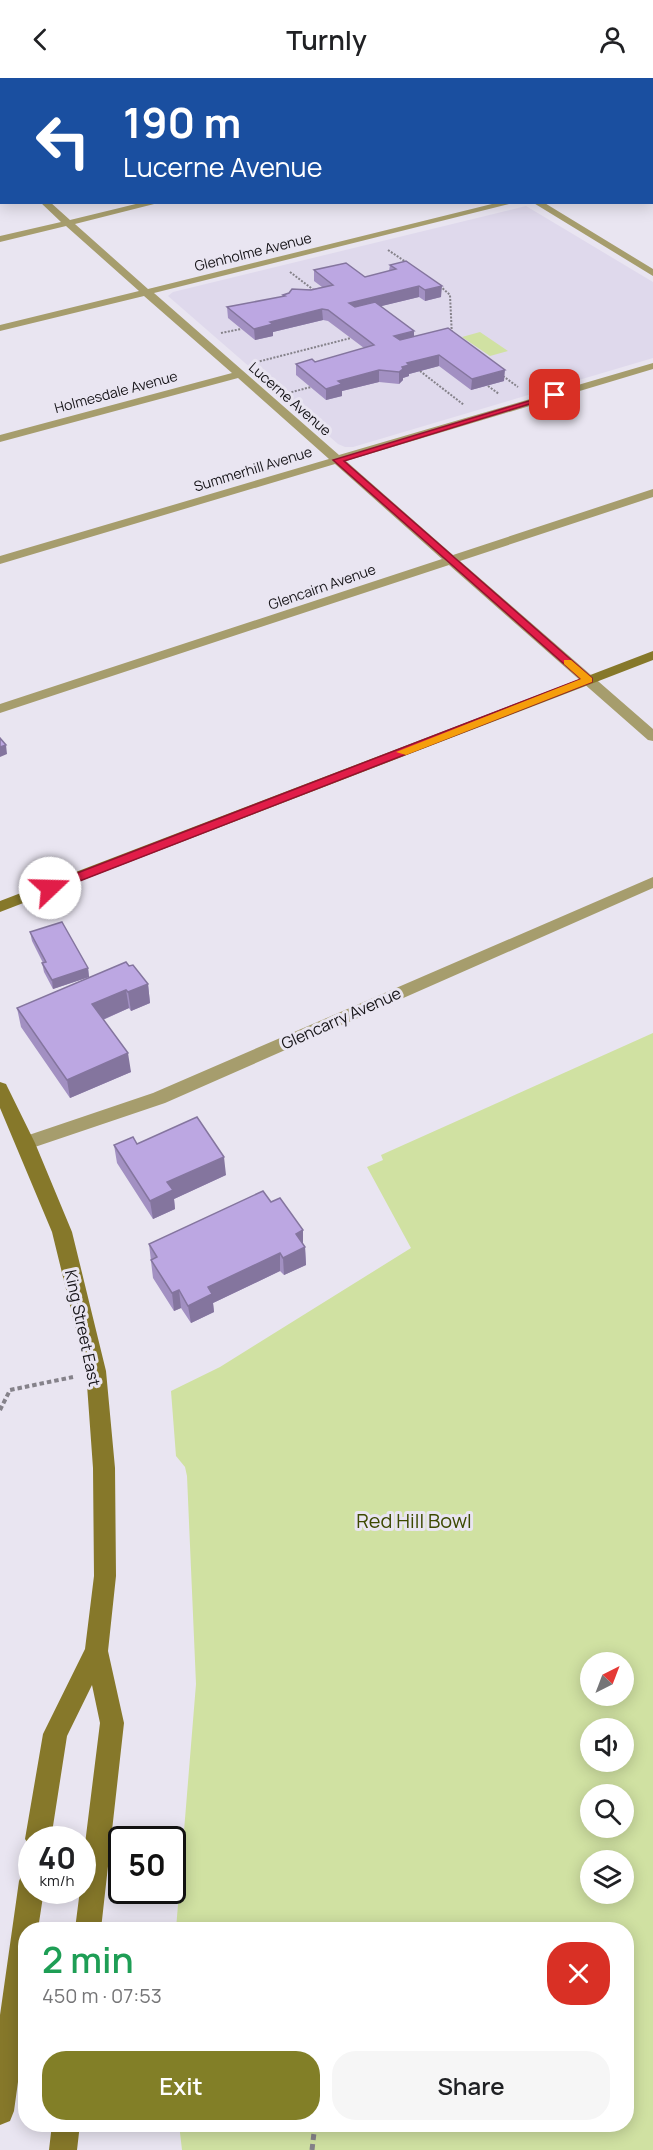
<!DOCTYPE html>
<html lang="en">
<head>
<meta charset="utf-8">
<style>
  :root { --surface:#fff; --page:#f6f6f6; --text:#202124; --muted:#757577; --accent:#827f27 }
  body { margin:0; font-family:Manrope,sans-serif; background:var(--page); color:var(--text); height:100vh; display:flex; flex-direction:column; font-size:22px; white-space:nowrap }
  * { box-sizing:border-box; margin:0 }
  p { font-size:20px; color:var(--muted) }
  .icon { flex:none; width:33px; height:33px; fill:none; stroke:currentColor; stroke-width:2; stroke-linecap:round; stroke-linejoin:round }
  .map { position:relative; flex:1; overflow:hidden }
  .sheet { position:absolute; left:18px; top:1844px; width:616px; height:210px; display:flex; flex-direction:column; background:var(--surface); border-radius:24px; box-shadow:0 3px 15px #0003 }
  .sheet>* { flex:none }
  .hud { position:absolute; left:0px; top:0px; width:654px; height:126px; box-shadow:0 3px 15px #0003; background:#1a4fa0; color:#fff; overflow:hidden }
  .needle { width:39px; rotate:42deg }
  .tools { position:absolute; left:580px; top:1574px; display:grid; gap:12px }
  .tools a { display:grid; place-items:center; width:54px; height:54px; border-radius:50%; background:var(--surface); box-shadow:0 3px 15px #0003; font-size:30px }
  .speed { position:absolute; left:18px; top:1748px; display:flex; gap:12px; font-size:30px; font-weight:700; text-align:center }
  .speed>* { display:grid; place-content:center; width:78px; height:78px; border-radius:50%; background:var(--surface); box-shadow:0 3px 15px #0003; line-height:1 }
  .speed small { font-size:15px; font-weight:400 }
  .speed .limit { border:3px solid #111; border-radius:9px; background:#fff; color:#111 }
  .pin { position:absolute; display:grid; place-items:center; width:51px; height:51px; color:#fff; margin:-26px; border-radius:12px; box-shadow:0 3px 9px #0006 }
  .me { position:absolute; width:66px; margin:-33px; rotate:69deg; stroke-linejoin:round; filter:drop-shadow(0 0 4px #0008) }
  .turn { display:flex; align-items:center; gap:21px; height:126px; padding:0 24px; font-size:27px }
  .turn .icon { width:78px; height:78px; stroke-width:2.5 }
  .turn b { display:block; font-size:42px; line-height:51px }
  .round { display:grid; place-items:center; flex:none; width:63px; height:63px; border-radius:24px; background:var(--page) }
  .overview { display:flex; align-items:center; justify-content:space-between; height:102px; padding:0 24px }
  h1 { font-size:36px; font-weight:600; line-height:45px; color:#1e9e55 }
  .action { display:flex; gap:12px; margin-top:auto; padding:12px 24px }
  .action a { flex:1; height:69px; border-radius:24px; background:var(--accent); color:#fff; font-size:24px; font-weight:600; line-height:69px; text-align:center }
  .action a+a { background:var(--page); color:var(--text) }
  header { display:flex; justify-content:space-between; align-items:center; height:78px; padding:0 24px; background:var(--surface); font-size:27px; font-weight:600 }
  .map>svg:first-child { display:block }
  .built { fill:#dfd9ec }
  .green { fill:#d0e1a2; fill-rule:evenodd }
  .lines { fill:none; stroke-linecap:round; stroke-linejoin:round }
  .path-far2 { stroke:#85828a; stroke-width:2; stroke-dasharray:2 1.5; stroke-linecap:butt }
  .path-far1 { stroke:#85828a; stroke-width:4; stroke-dasharray:4.5 3; stroke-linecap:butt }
  .path { stroke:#85828a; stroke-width:5; stroke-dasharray:6 4; stroke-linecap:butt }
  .street { fill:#a69d6d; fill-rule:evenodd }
  .secondary { fill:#86782a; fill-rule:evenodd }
  .wall { fill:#a290c2 }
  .shaded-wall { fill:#84759e }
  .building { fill:#bca7e2; stroke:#84759e; stroke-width:1.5 }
  .route { fill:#e11d48; stroke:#92132f; stroke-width:1.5 }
  .slow { fill:#f59e0b }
  .labels { text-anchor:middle; stroke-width:6; stroke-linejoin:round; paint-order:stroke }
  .far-street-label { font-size:14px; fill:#151317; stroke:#e9e5f1 }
  .street-label { font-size:16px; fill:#151317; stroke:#e9e5f1 }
  .near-park-label { font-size:20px; fill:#3c4900; stroke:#e9e5f1 }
</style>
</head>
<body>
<header><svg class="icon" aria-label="back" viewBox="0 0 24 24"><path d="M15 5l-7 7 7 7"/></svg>Turnly<svg class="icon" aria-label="person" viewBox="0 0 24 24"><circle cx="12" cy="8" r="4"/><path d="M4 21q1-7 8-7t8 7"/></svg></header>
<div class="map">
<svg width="653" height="2072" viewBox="0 0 653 2072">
  <rect width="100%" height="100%" fill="#e9e5f1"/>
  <!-- built -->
  <path class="built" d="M526,128L653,204V280L353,369H345L338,366L168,218L173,214Z"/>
  <!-- green -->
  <path class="green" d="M480,254L508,273L490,278L462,259Z
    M653,955V2072H182L179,2046H627V1851H176L196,1606L187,1398L185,1389L176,1378L171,1313L220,1289L411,1170L367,1089L383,1082L381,1077ZM591,1584H624V1617H591ZM591,1650H624V1683H591ZM591,1716H624V1749H591ZM591,1782H624V1815H591Z"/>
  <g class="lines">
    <!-- path-far2 -->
    <path class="path-far2" d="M388,172L409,186
      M290,194L315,213
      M440,208L450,217L452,259
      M221,255L241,251
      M253,285L351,260
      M420,293L464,327
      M503,298L518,309
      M488,308L499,316
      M288,315L311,309"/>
    <!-- path-far1 -->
    <path class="path-far1" d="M0,1332L10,1312L73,1299"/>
    <!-- path -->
    <path class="path" d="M312,2072L315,2046"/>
    <!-- street -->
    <path class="street" d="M137,0H151L135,2Z
      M328,0H337L338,2H329Z
      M415,0H428L413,2Z
      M652,9H653V13H652Z
      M0,26H2L0,31Z
      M0,84L2,85V91L0,90Z
      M40,124H50L70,142L144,124H162L75,146L148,211L500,124H517L154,215L339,377L653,285V291L346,383L453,477L653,411V419L460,483L653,651V663L648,662L449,487L0,635V626L442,481L335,386L0,486V478L329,381L238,300L0,364V357L232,295L144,218L0,253V247L139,213L66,148L0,164V158L61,144Z
      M532,124H543L653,191V198Z
      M653,799V810L165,1025L26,1072L20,1070L17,1065L20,1060L153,1015Z"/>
    <!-- secondary -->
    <path class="secondary" d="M653,573V582L0,834V823Z
      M0,1004L6,1006L35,1065L72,1154L106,1293L115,1390L116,1498L108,1573L124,1645L101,1851H75L80,1812H82V1790L100,1645L92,1607L67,1658L51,1761H32V1771L25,1761L43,1656L85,1571L94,1498L93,1390L86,1293L52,1154L0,1030Z
      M32,1790V1812H44L38,1851H26V1946L14,2033L10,2043L0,2047V1937L19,1803L23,1794Z
      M52,2046H80L77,2072H49Z"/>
  </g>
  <!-- wall -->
  <path class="wall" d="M612,0H653V2H615Z
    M390,187L441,219L425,223L419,219L381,228L414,259L504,303L471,312L439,288L409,296V298L403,300V302L399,306L379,304L342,313V318L326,322L296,297V286L315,284L364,270L328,243L323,242L273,254V258L255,262L228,240L227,229L283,219V217L322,209L314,203V192L365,199L389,193Z
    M30,854L88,890L89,899L53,911L44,894L42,885H43L32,863Z
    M129,888L148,906L150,925L131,933L129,930L103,942L131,994L70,1020L21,949L17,930Z
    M137,1066L226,1097L174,1121L175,1131L153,1141L117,1085L114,1067Z
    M149,1166H303L305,1169L306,1187L284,1197L280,1193L213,1225L214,1234L191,1245L181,1230L174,1233L153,1200Z"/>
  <!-- shaded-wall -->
  <path class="shaded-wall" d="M628,0H653V2H628Z
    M419,208V219L349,236V225Z
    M442,208L441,219L425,223V212Z
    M322,231L323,242L273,254V258L255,262L254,251L270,244Z
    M414,253V264L394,269V258Z
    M439,277V288L409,296V298L403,300V302L399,306V294L402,289L407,285Z
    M379,292V304L342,313V318L326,322V311L338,303Z
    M505,292L504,303L471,312L472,301Z
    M6,667L7,676L0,679V669Z
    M88,890L89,899L53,911L52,902Z
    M148,906L150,925L131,933L128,914Z
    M126,912L129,930L95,945L92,926Z
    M128,975L131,994L70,1020L67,1002Z
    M224,1079L226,1097L174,1121L175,1131L153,1141L150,1123L167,1104Z
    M303,1152V1170L305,1169L306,1187L284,1197L283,1180L296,1156Z
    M280,1175V1193L213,1225L214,1234L191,1245L188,1228L208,1209Z
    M179,1212L181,1230L174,1233L172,1215Z"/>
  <!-- building -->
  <path class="building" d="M406,183L442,208L425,212L419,208L349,225L355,229L375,224L414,253L394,258L400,262L448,250L505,292L472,301L439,277L407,285L409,287L402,289L403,291L399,294L379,292L338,303L342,306L326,311L296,286L312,281L315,284L374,267L328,232L322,231L270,244L273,246L254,251L227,229L285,218L283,217L289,215L292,211L311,212L333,207L314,192L346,185L365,199L396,191L390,187Z
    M0,660L6,667L0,669Z
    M62,844L88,890L52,902L42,885L46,884L30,854Z
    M126,884L129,888L133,887L148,906L128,914L126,912L92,926L128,975L67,1002L17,930Z
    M197,1039L224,1079L167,1104L173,1112L150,1123L114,1067L133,1059L137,1066Z
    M263,1113L271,1124L280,1120L303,1152L296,1156L305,1169L283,1180L280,1175L208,1209L212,1216L188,1228L179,1212L172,1215L151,1182L157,1179L149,1166Z"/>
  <!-- route -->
  <path class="route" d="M552,316L559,317L344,383L592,600V604L54,813H46V807L581,601L333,382Z"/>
  <!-- slow -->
  <path class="slow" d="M564,582H571L592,600V604L406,677L396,674L581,601L564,586Z"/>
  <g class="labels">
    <!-- far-street labels -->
    <g class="far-street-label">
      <text transform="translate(253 174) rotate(-14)" y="5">Glenholme Avenue</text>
      <text transform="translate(116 314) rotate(-15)" y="5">Holmesdale Avenue</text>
      <text transform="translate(290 321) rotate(41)" y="5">Lucerne Avenue</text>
      <text transform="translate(253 391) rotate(-17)" y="5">Summerhill Avenue</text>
      <text transform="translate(322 509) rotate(-19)" y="5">Glencairn Avenue</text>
    </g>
    <!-- street labels -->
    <g class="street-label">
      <text transform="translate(341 940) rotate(-24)" y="6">Glencarry Avenue</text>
      <text transform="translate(83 1250) rotate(78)" y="6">King Street East</text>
    </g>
    <!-- near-park labels -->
    <g class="near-park-label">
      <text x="414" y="1450">Red Hill Bowl</text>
    </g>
  </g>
</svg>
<div class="tools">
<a><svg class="needle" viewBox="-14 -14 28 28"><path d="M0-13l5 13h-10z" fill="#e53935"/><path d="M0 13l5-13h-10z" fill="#757577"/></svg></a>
<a><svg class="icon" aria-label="sound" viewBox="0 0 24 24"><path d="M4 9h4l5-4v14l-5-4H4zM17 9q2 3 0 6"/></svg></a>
<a><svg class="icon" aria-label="search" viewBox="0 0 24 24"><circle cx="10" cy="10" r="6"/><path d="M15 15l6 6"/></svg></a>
<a><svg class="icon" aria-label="layers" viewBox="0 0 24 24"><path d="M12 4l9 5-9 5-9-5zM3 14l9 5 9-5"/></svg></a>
</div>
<div class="speed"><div>40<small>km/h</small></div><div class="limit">50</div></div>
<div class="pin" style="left:555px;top:317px;background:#d93025"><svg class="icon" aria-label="arrive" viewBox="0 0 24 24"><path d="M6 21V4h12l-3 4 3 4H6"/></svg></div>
<svg class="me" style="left:50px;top:810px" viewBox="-20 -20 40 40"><circle r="19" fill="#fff"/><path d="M0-13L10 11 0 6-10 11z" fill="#e11d48"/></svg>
<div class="hud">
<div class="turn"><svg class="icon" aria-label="left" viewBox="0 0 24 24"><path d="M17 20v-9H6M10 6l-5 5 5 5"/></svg><div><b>190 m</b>Lucerne Avenue</div></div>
</div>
<section class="sheet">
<div class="overview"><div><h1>2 min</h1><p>450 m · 07:53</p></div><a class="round" style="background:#d93025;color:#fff"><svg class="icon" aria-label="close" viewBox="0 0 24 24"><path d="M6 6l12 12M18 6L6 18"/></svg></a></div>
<div class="action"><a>Exit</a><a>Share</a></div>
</section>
</div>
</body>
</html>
